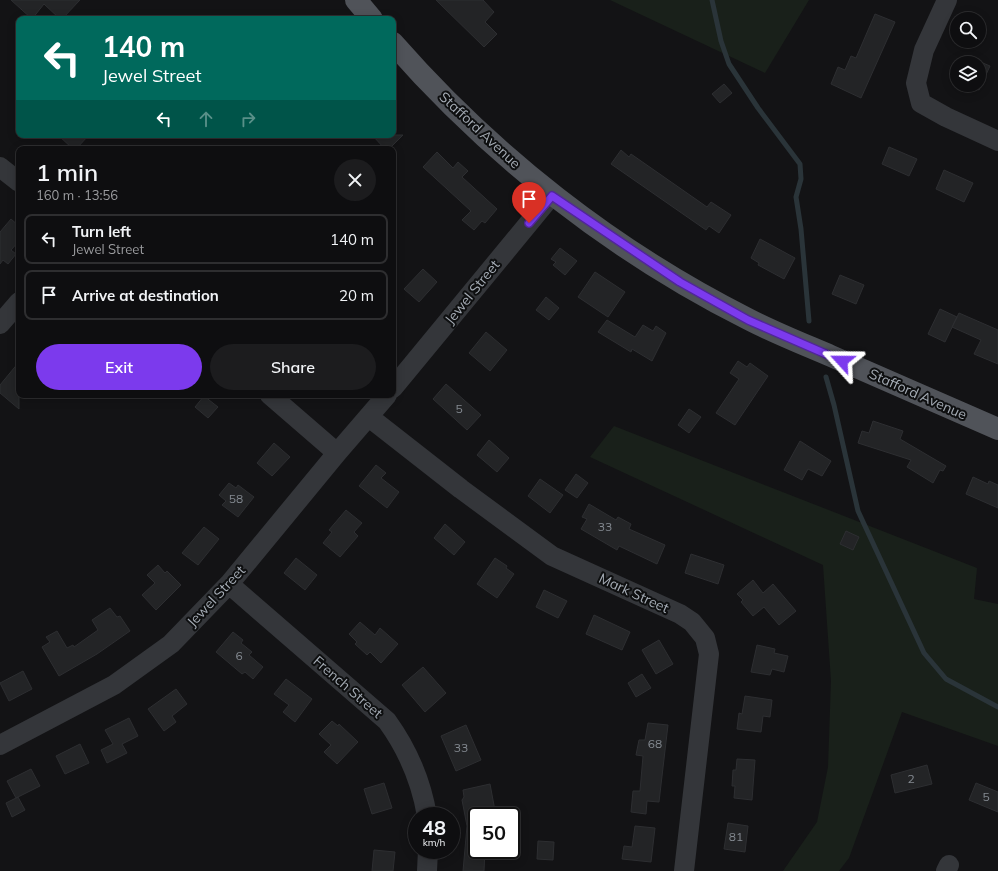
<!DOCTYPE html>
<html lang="en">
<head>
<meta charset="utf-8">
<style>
  :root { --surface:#0e0e10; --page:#1c1c1e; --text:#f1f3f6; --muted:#9b9c9f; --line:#2e2e30; --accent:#7c3aed }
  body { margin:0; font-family:Mulish,sans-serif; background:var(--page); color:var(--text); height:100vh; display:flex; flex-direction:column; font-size:15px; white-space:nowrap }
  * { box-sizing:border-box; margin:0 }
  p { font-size:13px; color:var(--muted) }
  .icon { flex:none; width:22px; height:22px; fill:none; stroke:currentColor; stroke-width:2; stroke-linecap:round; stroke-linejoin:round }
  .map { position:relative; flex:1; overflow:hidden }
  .details { position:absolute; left:16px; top:146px; width:380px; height:252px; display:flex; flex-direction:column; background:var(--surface); border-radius:8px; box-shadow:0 2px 10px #0003,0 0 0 1px var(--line) }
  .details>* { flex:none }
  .top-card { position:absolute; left:16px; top:16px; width:380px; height:122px; border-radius:8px; box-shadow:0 2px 10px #0003,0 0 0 1px var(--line); background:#00695c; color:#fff; overflow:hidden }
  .controls { position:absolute; left:950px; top:12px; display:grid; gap:8px }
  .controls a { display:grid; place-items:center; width:36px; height:36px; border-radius:50%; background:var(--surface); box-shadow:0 2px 10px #0003,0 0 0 1px var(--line); font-size:20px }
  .speed { position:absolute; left:408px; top:807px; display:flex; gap:8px; font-size:20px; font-weight:700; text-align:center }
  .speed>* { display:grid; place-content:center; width:52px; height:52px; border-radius:50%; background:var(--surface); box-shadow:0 2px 10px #0003,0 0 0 1px var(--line); line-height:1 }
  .speed small { font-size:10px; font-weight:400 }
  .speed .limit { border:2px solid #111; border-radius:6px; background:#fff; color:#111 }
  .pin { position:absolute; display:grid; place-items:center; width:34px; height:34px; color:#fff; margin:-41px -17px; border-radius:50% 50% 50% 0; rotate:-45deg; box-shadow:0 0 4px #0007 }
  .pin .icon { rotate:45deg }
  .me { position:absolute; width:44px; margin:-22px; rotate:294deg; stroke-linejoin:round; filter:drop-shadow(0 0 3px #0008) }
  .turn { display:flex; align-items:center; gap:14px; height:84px; padding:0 20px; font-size:18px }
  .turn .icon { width:52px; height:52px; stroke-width:2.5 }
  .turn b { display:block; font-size:28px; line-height:34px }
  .lanes { display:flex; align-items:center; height:38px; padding:0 20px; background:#0003; justify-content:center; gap:20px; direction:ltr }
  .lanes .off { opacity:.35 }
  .round { display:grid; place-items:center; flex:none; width:42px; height:42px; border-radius:21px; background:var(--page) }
  .headline { display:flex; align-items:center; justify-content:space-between; height:68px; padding:0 20px }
  h1 { font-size:24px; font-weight:600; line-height:30px }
  .action { display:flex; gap:8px; margin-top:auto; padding:8px 20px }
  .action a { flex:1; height:46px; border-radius:24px; background:var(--accent); color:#fff; font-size:16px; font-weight:600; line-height:46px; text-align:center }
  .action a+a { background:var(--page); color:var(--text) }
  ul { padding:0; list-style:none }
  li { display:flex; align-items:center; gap:12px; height:50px; margin:0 8px 6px; padding:0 12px; border:2px solid var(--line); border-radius:8px }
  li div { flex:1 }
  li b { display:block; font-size:15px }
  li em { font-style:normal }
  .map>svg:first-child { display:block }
  .green { fill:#19201a }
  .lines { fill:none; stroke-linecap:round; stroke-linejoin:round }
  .stream { stroke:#2a3439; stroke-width:5 }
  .building { fill:#232426; stroke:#2d2e31 }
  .minor { stroke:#34363a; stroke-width:20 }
  .major { stroke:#505359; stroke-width:22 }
  .route-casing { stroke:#51269a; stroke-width:10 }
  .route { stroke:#7c3aed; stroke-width:7 }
  .labels { text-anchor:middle; stroke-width:4; stroke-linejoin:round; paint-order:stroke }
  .number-label { font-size:12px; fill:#848a91 }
  .street-label { font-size:14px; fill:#a5acb5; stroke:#0e0f10 }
</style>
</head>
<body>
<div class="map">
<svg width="998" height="871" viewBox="0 0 998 871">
  <rect width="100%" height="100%" fill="#131315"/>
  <!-- green -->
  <path class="green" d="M610,0H809L765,73Z
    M614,426L977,568L974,599L998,604V746L902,712L849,858L839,871H783L817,822L828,767L831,681L823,565L590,457Z"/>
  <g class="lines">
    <!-- stream -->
    <path class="stream" d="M712,0L721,41L729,64L758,108L800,164L801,179L796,197L801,229L809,321
      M826,377L834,405L858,511L924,653L946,679L998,707"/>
  </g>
  <!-- building -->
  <path class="building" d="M11,0H80L62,19H60L44,4L32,19Z
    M436,0H483L494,12L485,22L497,34L484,47Z
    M875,14L895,22L861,98L831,84L838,67L845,70L851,56L856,58Z
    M971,58L990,66L979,90L968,85H979V63H969Z
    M724,84L732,93L720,103L712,94Z
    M58,135H89L76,149H73Z
    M372,135H403L389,149H385Z
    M889,147L917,159L909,176L882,164Z
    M621,150L629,157L631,154L707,207L711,202L731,215L719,233L709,226L706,230L611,164Z
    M437,152L453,168L458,162L468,171L462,177L497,209L485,223L482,221L474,230L462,220L471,211L423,167Z
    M944,170L973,183L964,202L936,189Z
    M11,219L19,226V241L11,250L16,254L8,264L3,260L0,264V232Z
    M760,239L795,258L784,279L758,265L759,263L751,258Z
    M560,248L577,261L565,275L553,265L556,262L551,259Z
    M423,269L437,282L419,302L404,289Z
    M595,272L625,292L608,317L578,297Z
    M840,275L864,285L856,304L832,294Z
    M546,297L559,308L549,320L536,310Z
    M940,309L957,317L945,342L928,334Z
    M959,313L998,330V364L974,354L981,340L952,327Z
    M607,320L635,337L643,325L653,331L656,326L666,333L652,361L632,349L631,352L598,332Z
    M486,332L507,350L490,371L469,353Z
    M738,361L747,367L750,363L768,376L735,425L716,413L739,379L730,373Z
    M19,362V409L0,393V385Z
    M446,384L481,415L467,430L433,399Z
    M204,396L218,407L208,418L195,407Z
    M689,409L701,417L689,433L678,425Z
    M873,421L903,431L900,439L946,466L943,471L940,470L933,483L907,467L911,460L858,443L862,431L869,433Z
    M489,440L509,458L497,472L477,455Z
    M800,441L831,461L822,476L808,469L802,480L784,470Z
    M274,443L290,457L272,476L257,463Z
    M376,465L386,473L381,478L399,492L387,508L359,486Z
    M576,474L588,483L577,498L565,490Z
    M973,477L988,484L989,481L998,485V508L966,494Z
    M540,479L563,495L550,513L528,496Z
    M229,483L236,488L238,485L254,497L238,517L222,505L226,501L219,495Z
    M589,504L616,520L618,517L631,524L629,529L665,545L657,564L619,546L617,550L581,529L587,519L582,517Z
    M346,510L362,523L354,532L358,536L340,557L323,543L332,532L329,530Z
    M445,524L465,542L454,555L434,538Z
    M204,527L219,539L198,565L182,553Z
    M846,531L859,537L853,550L840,544Z
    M691,554L724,565L718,584L685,573Z
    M296,558L317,575L305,590L284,573Z
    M495,558L507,566L506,568L514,574L497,598L477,584Z
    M158,565L165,573L167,571L181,585L156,610L142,595L155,583L147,575Z
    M753,580L763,593L773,584L796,611L779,625L764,607L753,616L741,602L743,600L737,594Z
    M544,590L567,601L558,618L536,607Z
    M110,608L117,617L120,616L130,631L97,654L59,676L42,647L50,642L46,637L57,631L67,648L73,645L74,647L98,630L92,620Z
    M594,615L630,632L622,650L586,634Z
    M360,622L375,635L380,628L398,644L381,663L370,652L367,655L355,644L357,642L349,634Z
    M233,632L243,640L241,643L252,652L249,655L263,667L253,679L245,672L242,674L216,652Z
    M659,640L673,664L656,674L642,650Z
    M757,645L775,649L774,653L788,656L784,672L772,669L770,675L751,672Z
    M423,667L446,693L425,712L402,685Z
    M23,671L32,689L9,701L0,683Z
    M642,674L651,688L636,697L628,683Z
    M286,679L312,699L295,722L283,712L289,705L274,694Z
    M176,689L187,704L172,716L176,722L164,731L148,709Z
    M745,696L772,700L770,717L763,716L761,732L737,729L739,713L742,714Z
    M129,718L138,736L122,744L127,753L107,763L101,750L113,744L105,730Z
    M332,721L338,726L339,724L358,742L337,764L324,752L331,745L319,734Z
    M648,723L668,725L659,802L647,801L646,814L631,812L633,791H640L643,756L636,755L639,740H645Z
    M466,725L481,760L456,771L441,736Z
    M80,744L89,763L65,774L56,756Z
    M737,759L755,760L752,800L734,798L735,786H732L733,770H736Z
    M927,765L932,784L895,793L891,775Z
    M31,769L40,786L16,798L7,781Z
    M384,783L392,808L372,814L364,789Z
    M976,783L998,792V812L969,800Z
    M490,784L496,816H477V850H485L484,871H463L467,826L462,800L464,797L463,790Z
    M18,797L25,810L12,817L6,803Z
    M728,823L748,826L745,852L724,849Z
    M635,826L655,828L651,862L622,859L624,846L632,847Z
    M538,841L554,842L553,860L537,859Z
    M374,850L395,852L393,871H372Z"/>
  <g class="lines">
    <!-- minor -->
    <path class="minor" d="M947,0L924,50L916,83L921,103L946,117L998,141
      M0,167L19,182
      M0,324L19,302
      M393,388L552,195
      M270,395L337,453
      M369,417L461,489L552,556L680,614L692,622L705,638L709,654L684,871
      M229,584L387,721C408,750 421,780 427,816
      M0,745L114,685L171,644L229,584L337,453L387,395
      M427,871L428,850
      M946,871L949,865"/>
    <!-- major -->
    <path class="major" d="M356,0L372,19
      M393,43C492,156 613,251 748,319C775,333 803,344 831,356C887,380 942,405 998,429"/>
  </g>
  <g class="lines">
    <defs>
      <path id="route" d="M529,223L552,196L680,282L748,320L842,361"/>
    </defs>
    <!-- route casing -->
    <use href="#route" class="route-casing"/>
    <!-- route -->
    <use href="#route" class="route"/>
  </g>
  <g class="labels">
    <!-- number labels -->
    <g class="number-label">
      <text x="459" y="413">5</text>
      <text x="236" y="503">58</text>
      <text x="605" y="531">33</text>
      <text x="239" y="660">6</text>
      <text x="655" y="748">68</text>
      <text x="461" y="752">33</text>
      <text x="911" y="783">2</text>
      <text x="986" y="801">5</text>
      <text x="736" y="841">81</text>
    </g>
    <!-- street labels -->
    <g class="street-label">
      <text transform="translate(480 130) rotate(43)" y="5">Stafford Avenue</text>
      <text transform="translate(472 292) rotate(-51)" y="5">Jewel Street</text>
      <text transform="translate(918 394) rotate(24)" y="5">Stafford Avenue</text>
      <text transform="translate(634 593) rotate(25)" y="5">Mark Street</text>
      <text transform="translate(216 596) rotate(-47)" y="5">Jewel Street</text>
      <text transform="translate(348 687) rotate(41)" y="5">French Street</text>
    </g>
  </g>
</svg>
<div class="controls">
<a><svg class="icon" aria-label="search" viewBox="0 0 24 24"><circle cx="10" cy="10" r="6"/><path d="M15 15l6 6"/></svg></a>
<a><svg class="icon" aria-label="layers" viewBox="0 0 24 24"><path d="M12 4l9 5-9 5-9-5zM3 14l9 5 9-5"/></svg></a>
</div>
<div class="speed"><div>48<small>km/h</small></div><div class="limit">50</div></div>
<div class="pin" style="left:529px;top:223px;background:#d93025"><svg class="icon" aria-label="arrive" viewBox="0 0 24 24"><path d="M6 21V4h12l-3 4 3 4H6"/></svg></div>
<svg class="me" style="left:842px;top:361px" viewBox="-20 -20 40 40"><path d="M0-17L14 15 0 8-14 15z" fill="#7c3aed" stroke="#fff" stroke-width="4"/></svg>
<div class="top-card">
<div class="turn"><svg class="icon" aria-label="left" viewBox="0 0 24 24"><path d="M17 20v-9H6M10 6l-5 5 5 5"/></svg><div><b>140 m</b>Jewel Street</div></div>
<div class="lanes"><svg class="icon" aria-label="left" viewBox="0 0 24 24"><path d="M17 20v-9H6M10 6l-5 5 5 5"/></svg><svg class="icon off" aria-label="ahead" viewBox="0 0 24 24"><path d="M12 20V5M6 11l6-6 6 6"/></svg><svg class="icon off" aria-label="right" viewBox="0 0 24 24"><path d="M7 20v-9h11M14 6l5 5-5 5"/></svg></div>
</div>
<section class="details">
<div class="headline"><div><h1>1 min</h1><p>160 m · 13:56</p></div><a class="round"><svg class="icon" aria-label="close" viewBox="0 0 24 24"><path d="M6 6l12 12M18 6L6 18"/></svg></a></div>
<ul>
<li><svg class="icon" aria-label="left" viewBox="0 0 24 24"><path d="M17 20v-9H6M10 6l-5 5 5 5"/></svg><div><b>Turn left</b><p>Jewel Street</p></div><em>140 m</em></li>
<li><svg class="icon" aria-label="arrive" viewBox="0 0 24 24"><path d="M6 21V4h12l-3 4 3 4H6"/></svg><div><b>Arrive at destination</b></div><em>20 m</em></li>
</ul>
<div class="action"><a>Exit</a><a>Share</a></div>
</section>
</div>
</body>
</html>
